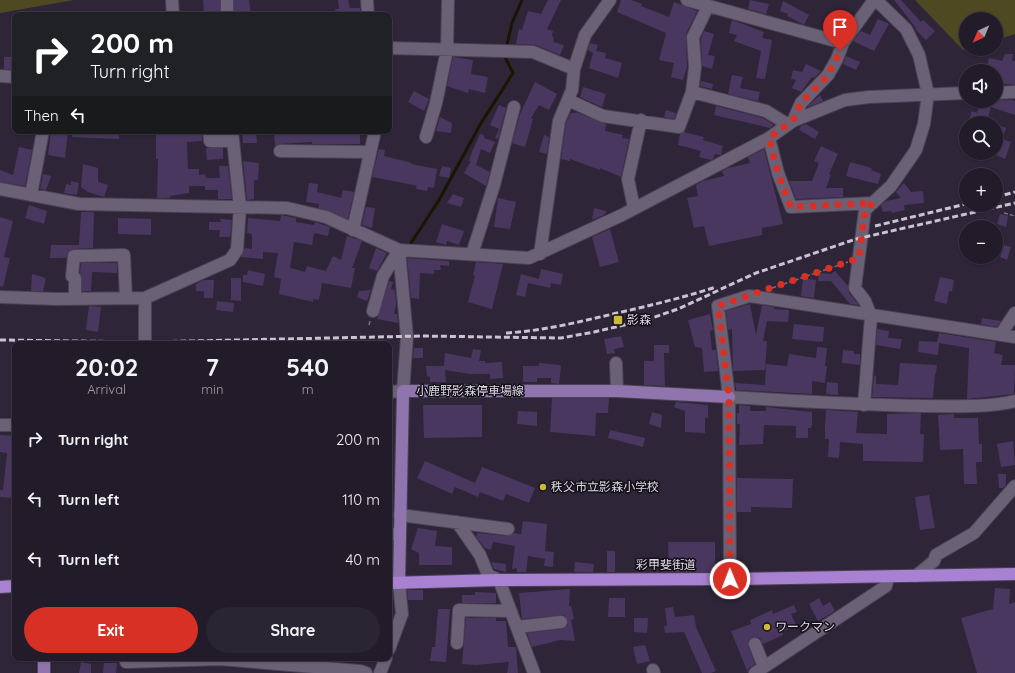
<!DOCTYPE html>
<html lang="en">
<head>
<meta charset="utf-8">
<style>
  :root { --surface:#221c2a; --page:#2a2532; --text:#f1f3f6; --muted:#a2a1a8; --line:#3f3a47; --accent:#d93025 }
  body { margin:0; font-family:Quicksand,"Noto Sans JP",sans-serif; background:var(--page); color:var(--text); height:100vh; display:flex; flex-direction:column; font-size:15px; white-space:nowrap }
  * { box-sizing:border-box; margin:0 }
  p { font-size:13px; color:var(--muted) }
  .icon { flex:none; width:22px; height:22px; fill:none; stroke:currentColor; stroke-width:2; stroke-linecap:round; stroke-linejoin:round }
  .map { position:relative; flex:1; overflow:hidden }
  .sheet { position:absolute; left:12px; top:341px; width:380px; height:320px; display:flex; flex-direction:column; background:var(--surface); border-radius:8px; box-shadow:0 1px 3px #0004,0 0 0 1px var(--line) }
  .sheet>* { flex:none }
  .top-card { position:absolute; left:12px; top:12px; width:380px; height:122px; border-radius:8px; box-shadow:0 1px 3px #0004,0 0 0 1px var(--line); background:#202124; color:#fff; overflow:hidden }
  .needle { width:26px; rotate:224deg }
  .tools { position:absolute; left:959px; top:12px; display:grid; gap:8px }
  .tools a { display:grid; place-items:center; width:44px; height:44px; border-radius:50%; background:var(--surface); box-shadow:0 1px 3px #0004,0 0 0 1px var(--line); font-size:20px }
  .pin { position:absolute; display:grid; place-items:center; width:34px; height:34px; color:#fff; margin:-41px -17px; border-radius:50% 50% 50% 0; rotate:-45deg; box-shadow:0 0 4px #0007 }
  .pin .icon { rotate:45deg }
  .me { position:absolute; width:44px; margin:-22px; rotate:359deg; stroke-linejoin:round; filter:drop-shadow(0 0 3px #0008) }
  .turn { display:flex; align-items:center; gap:14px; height:84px; padding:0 12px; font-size:18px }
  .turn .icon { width:52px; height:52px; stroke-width:2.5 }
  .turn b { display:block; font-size:28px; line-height:34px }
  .then { display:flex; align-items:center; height:38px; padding:0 12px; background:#0003; gap:8px; font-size:15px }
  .eta { display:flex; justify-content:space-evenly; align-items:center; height:68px; text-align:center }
  .eta b { font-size:24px; font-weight:700; line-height:28px }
  .cta { display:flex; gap:8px; margin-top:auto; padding:8px 12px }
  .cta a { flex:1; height:46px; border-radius:24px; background:var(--accent); color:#fff; font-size:16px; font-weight:700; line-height:46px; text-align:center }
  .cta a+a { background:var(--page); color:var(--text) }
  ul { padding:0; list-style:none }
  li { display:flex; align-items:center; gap:12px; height:60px; padding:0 12px }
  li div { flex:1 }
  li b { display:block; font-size:15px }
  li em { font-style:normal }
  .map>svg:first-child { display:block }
  .green { fill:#4f4922 }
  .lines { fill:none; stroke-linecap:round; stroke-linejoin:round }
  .stream { stroke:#191500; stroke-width:3 }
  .building { fill:#4a375f }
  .minor-casing { stroke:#4a4353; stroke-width:14 }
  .major-casing { stroke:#4a4353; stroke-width:14 }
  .highway-casing { stroke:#4a4353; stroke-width:14 }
  .path { stroke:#787081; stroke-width:1.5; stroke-dasharray:4 2; stroke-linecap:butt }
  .minor { stroke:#6b6176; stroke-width:12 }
  .major { stroke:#9074ad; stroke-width:12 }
  .highway { stroke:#a981d2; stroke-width:12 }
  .rail { stroke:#cac3d1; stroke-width:3; stroke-dasharray:6 3; stroke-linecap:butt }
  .route { stroke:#d93025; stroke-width:7; stroke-dasharray:0 12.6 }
  .poi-dot { fill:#cbba39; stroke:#141019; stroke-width:1.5 }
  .labels { text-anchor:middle; stroke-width:3; stroke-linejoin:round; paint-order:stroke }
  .poi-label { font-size:12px; fill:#dfd9e6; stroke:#141019; text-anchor:start }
  .street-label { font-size:12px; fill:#dfd9e6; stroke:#141019 }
</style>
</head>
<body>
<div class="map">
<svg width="1015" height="673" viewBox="0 0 1015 673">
  <rect width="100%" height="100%" fill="#2e2538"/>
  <!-- green -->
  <path class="green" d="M0,0H74L0,13Z
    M915,0H1015V34L996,40V19H966L967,49L963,50Z"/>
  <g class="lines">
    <!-- stream -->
    <path class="stream" d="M506,49L512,23L522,0
      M411,243L439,200L481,123L513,73L504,55"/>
  </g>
  <!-- building -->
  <path class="building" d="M203,0H220V12L204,14Z
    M234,0H249L251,15H234Z
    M338,0H348L350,8H360V15H336L335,9H339Z
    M548,0H561L547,29L553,31L552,36L554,38L553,42L564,45L560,55L536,45L516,44L519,29L522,30L528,11L541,14Z
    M621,0H631L642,4L641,6L669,17L674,2L697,11L686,34L687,67L683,80L671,77L674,63L659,60L666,33L617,12Z
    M750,0L769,4L766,14L748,9Z
    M894,0H901L921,22L923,20L935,31L926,40L915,29L916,28Z
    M783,1L809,15L804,25L787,16L788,14L780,11Z
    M878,19L889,24L874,51L853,41L861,31L870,35Z
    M732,20L764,32L762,38L772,40L765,79L756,78L761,51L734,41L737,35L729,33Z
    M834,21L842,26L838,34L829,31Z
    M704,31L714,34L708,55L715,56L712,69L702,66L701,38Z
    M590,43L598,45L596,51L606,53L605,58L622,63L618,78L589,68L593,53L588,50Z
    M1005,54H1013L1012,61H1015V85L996,83V71H986L989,58L1002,61Z
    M846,56L860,62L856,70L843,64Z
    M4,57H15V69H4Z
    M453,57L473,60L471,74L488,77L485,93L469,89L468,93L447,86Z
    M806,64L821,71L814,78L812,77L801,92L792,88L796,80L791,79L793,70L802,72Z
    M732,75L743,77L740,88L760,92L758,101L728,94Z
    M701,81L713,84L712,89L700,86Z
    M535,82L557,94L549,110L539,105L531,118L533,119L525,147L512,143L520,114Z
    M583,87L606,94L602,107L580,97Z
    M414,91L429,99L424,111L408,102Z
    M820,95L823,101L808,107V106Z
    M1012,100L1015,101V115L991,107L986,123H968L972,111L977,113L979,105L981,106V104L976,101Z
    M499,105L506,108L498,139L495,138L499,129L490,125Z
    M716,106L763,118L774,125L770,128L714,115Z
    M666,110L676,113L674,119L664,117Z
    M576,112L606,124L605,131L623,135L622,138L629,139L621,177L600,168V170L570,159V161L561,159L566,123L571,113H575Z
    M440,117L452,123L451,133L436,131Z
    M806,124L819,132L815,139L799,130L801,126Z
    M996,124L1006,128L1002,139L1011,142L1005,159L996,155Z
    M51,131H68L65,158L48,155Z
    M69,131H119V139L72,137V135L69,134Z
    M156,131H202V141L187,142L188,169H199V175L205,174L206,178H220L219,166H228L232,199H218V190H205V186H189V193L170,196V198H157L158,159H156Z
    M242,131H256L257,143H243Z
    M274,131H360V144H312V142L280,144L275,146Z
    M684,132L704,137L703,140L723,146L721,155L715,154L713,159L711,160L699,157L701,151L678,145L680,134Z
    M480,134L484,135V138L495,142L490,153L481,149L476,165L490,172L486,186L464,173L471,161H469L472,152Z
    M544,135L549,137L547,154L539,152Z
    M821,146L838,154L829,174L831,175L826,188H843V197L796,199L789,181H812L819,163L814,161Z
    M19,147L32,150L25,186L0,182V170L13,175Z
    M206,148H223V159L207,160Z
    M379,149L385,150L384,156L412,163L411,164L437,169L434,188L428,187L427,191L416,189L417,186L409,184L372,177Z
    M764,149L783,224L762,228V235L709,246L704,226L694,228L687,198L698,196L696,185L703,181L724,176L722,171L728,168L750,163L748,157Z
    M243,161L259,163L258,180H254V199L247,200Z
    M850,162L872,168L871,170L881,174L878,184L846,176Z
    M83,164L98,168V182L108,185L104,197L88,192L81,187Z
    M442,166L451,168L449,178L439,176Z
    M43,174L51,176L46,190L40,189Z
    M71,181L79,183L77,195L64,193L66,184L71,185Z
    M309,183L318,184L317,192L341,198L343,190L354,192L348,219L318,208L319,204L306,202Z
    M904,183L911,192L923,191L924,203L904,205L905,210L892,213L891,211L883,212L881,205L886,201L901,198L896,192Z
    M453,194L464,198L461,207L447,203Z
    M498,198L516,202L510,229L494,227Z
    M29,205L47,211L44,224L25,218Z
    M366,207L375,208L372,228L362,225Z
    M594,208L607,211L604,215L592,220Z
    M81,212H94L93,248L73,249L68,252L66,258H50L51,245H79Z
    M1000,214L1008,216L1006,227L997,224Z
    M281,215L296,218V222L314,225L315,222L330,227L328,236L314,233L312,245L294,242L290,268L305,272L307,266L326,271L333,256L341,260L347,236L362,241L352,268H355L351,288L322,283L319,300L313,299V302L279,294L281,279L274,277L278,253L263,252V259L241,257L245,248L252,249V234L247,233L248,218L280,221Z
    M0,217L13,221L4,257L10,258L3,287L0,286Z
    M118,218L151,219V235L118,234Z
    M220,219L232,220L230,237H219L220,230H209V222H221Z
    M442,224L464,231L459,245L447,241L446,245L436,242Z
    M610,229L619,262L600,267L592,237Z
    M1004,245L1011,247L1007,260L1000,257Z
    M376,248L387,253L377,271L369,268Z
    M407,258L449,261V266L440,265L441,270H434V274L420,273L419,299L411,298Z
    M476,262L503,264L492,309L468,302L475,276L473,275Z
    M81,263H117V273L92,272L91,291H82V278L80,272Z
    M541,269L563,274L561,285L551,283L550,288L528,283L525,297L516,295L521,274L539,279Z
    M248,270L265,274L263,286L243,282V275H247Z
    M835,271L848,286L849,293L859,305L850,304L831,281H818L819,273L831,274Z
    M32,274L46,278L43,291H31Z
    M940,277L954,280L952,291H949L947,304L934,301Z
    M231,278H241V301L231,300Z
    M803,278L816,280L814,298L801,296Z
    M204,280H214L213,298H204V291H196V284Z
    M389,281L393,282L391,289L395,290L396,304L394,314H397L398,323L377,319Z
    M371,290L367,301L357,297L359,291Z
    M217,301L234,303L233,312L216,310Z
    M750,304L756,335L762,305L774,307V309L789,310L788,322L767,321L763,341H767L765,370L733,371L732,329L728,330L726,311Z
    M89,306L101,307L98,332L86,330Z
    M710,314L713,330L710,331L712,350H716L718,371L704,372L702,348L695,347L688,320Z
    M982,318L1001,321L997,327L981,324Z
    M794,324L824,327L823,342L792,339Z
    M877,329L889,331L888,338L902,339L900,349L876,345Z
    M939,333L996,342L994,353L1003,355L1001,365H1015L1014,394L967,399L969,348L939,343L938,355L918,352L919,341L937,342Z
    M621,336L624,347L614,349L615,353L607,354L604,339Z
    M654,345H669V353H664L665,386L644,385V361H654Z
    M817,347L827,348L825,366H827L825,383L812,381V394L736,390L735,383L765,385L766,364L787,366L789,354L816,358Z
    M414,348H423V358H413Z
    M473,349L481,350L479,361H485V363L502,362L503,378L490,379V374H470L445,370L446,382H430V377L427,376L426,366H444L445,353L471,358Z
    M843,350L854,351V354H860V365L842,363Z
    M539,363L560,365L561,367L559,384L551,383V378H537V382H523V366H539Z
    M900,363L937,365L936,373H935L933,398L872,397L874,376H876V384L898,385Z
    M827,382L838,383V395L826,394Z
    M552,398H609L608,413H596L595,436L550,432Z
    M676,402L708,405V418H705V433L685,432V411L674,407Z
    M423,405H482V437L424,438Z
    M739,405L750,406V411H766V407L812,412V425L811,428H808V438H796V426L764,425L763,444L739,445L740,424H737V413H739Z
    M826,410L858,412L856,433L887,434V414L921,413L920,434H924L923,462L863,461V444L840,442L839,458L828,457L829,439H825V426Z
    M518,411L537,412V426L517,424Z
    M652,412L662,415L661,428L649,424Z
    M954,414V418H978L979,444H982V462H976L977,484H964L963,449L940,450L938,415Z
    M610,430L645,438L643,447L608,438Z
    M0,435L15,436V498L0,497V490H3L7,453L0,452Z
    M1013,441L1015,465L1001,467L997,444Z
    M425,461L475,483L482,467L535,488L529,503L506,494L503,501L480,492L478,497L455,487L452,494L417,478Z
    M998,474H1006V485L1003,488H999Z
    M737,478L793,479L792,508L751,507V512H737Z
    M929,495L935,528L920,530L915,497Z
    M523,521L547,524L545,551L554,552L553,567L544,566L545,559L528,556L526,572H517V568L512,569L515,546L493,542L491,550L485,548L476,537L477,533L507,536L514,533L521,534Z
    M418,528L437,531L435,546L452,547V565H419V553L411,549Z
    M668,542H715V572H669Z
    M607,551H615V572H607Z
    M491,562L506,564V572L494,569Z
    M575,562L594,564L593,572H574Z
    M995,588L1010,589L1009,604L1015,602V673H977L961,618L993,609Z
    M570,589L569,606H571L574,619L571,620L575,641L560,640L532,647L527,633L562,629L568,625V621L564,615H561L522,619L519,593Z
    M407,590H423V600H408Z
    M475,592L496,593V603H462V595H475Z
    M609,598H625V617H608Z
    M819,598L823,606L830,602L835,611L818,621L809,604Z
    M794,605L797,612L791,614L796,625L782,632L783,635L763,644L760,638L756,637L749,640L748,646L755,664L748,669V673L731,631L751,624L750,620L772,610L773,614Z
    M673,607L675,617L694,615L696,627L716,671L711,673H702L684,632L665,633L664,626H667L665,608Z
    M438,609H450L446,662L430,661L432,647H435Z
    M466,618H496V621H506L508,647H516L518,673H507L509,662L476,665L462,664Z
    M634,618H648L647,633L634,632Z
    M645,645L650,661L637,664L633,647Z
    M81,662L91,664V673H79Z
    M104,663H117L116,673H103Z"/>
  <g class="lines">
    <defs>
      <path id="minor" d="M172,0L173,15
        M227,0V15
        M367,0L368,15
        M687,0L843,43
        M389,48L533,52L574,69
        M0,76L15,77
        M692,92L766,111L787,124
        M996,93L1015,92
        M568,100L603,116L679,127L692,92L695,67L693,37L708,6
        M793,121L801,103L828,75L837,59L843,43L874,0
        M209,131L210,141H233
        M426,137L436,103L447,50L448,0
        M769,138L778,173L791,207L873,203
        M280,151L370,152
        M0,189L79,204L287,208L326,217L399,250L529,258L622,215L769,138L793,121L845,100L869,97L966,93
        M31,195L43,131
        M634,208L628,179L641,120
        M353,230L375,131
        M472,254L494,185L514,107
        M540,254L559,121L572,90L574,69L585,35L610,0
        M0,297L57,299L145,298L230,260L237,250L240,207L232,131
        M75,299V278L72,276L74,256L124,255L126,298
        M373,311L383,276L399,250
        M1001,334L1015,313
        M145,344V298
        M616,363L617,391
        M389,392L403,391L407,337L399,250
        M729,397C794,401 859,405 924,406C954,406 985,408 1015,401
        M864,405L871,316L865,301L855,288L865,210L891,186L916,150L924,124L928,94L919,55L906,29L876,0
        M0,425H15
        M400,515L508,529
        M457,522L480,555L488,575L499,580L534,673
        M389,533L400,536
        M916,576L934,561L936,555L974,533L1015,486
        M730,579L729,397L718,306L749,296L757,297L1015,337
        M517,627L561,622
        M457,643L459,610L511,611
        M755,644L764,667
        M389,649L402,614L399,583
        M126,658V662L220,659L360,671L366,673
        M653,670L654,673
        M380,673L386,658
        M755,673L886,586L888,577"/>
      <path id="major" d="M399,583L403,391H617L729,397
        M44,673V658"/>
      <path id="highway" d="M389,583L499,580L730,579L1015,574
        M0,587L15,586"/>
    </defs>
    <!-- minor casing -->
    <use href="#minor" class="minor-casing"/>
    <!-- major casing -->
    <use href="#major" class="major-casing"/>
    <!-- highway casing -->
    <use href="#highway" class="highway-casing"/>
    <!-- path -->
    <path class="path" d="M1004,213L1015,216
      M772,288L848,262
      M369,325L370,321"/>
    <!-- minor -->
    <use href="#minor" class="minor"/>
    <!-- major -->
    <use href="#major" class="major"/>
    <!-- highway -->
    <use href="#highway" class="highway"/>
    <!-- rail -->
    <path class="rail" d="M996,197L1015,192
      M875,226L966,204
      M506,333C543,331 578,322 613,314C648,306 682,298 716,287
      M0,340L145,342L422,336L561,338L594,332L646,320L678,309L756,273L856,239L1015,203"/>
  </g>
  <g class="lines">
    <!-- route -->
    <path class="route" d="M730,579L729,397L718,306L859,258L865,210L873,203L791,207L778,173L769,138L793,120L801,103L828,75L840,51"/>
  </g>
  <!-- markers -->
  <g class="poi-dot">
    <rect x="613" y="315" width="10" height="10" rx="2"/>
    <circle cx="543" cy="487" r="4"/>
    <circle cx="767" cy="627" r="4"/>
  </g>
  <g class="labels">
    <!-- poi labels -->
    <g class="poi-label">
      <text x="627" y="324">影森</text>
      <text x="551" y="491">秩父市立影森小学校</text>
      <text x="775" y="631">ワークマン</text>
    </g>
    <!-- street labels -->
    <g class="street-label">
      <text x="470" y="395">小鹿野影森停車場線</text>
      <text x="666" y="569">彩甲斐街道</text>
    </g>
  </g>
</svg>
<div class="tools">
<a><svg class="needle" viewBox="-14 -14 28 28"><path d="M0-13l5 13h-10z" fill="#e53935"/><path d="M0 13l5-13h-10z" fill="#a2a1a8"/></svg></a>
<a><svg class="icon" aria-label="sound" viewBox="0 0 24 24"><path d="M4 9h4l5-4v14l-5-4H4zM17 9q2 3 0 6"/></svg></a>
<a><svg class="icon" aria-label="search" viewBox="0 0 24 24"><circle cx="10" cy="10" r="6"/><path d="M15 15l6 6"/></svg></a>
<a>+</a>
<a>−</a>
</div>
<div class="pin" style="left:840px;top:51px;background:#d93025"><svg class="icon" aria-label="arrive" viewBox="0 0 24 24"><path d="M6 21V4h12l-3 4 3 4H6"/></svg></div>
<svg class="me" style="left:730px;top:579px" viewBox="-20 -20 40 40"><circle r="17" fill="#d93025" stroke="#fff" stroke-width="3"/><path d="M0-11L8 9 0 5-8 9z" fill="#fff"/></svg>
<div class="top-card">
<div class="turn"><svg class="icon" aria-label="right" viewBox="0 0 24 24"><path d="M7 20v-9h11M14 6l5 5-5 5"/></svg><div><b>200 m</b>Turn right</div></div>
<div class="then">Then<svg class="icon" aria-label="left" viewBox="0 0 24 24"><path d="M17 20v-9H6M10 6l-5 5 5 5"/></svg></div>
</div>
<section class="sheet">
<div class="eta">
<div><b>20:02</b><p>Arrival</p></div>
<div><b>7</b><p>min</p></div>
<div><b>540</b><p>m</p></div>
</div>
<ul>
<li><svg class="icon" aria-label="right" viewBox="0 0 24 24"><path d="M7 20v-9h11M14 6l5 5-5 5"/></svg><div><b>Turn right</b></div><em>200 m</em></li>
<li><svg class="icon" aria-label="left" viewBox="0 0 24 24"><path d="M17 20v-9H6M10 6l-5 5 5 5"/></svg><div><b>Turn left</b></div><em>110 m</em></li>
<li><svg class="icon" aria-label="left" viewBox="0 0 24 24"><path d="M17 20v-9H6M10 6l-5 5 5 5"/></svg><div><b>Turn left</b></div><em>40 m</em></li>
</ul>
<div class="cta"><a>Exit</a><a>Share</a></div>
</section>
</div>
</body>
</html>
